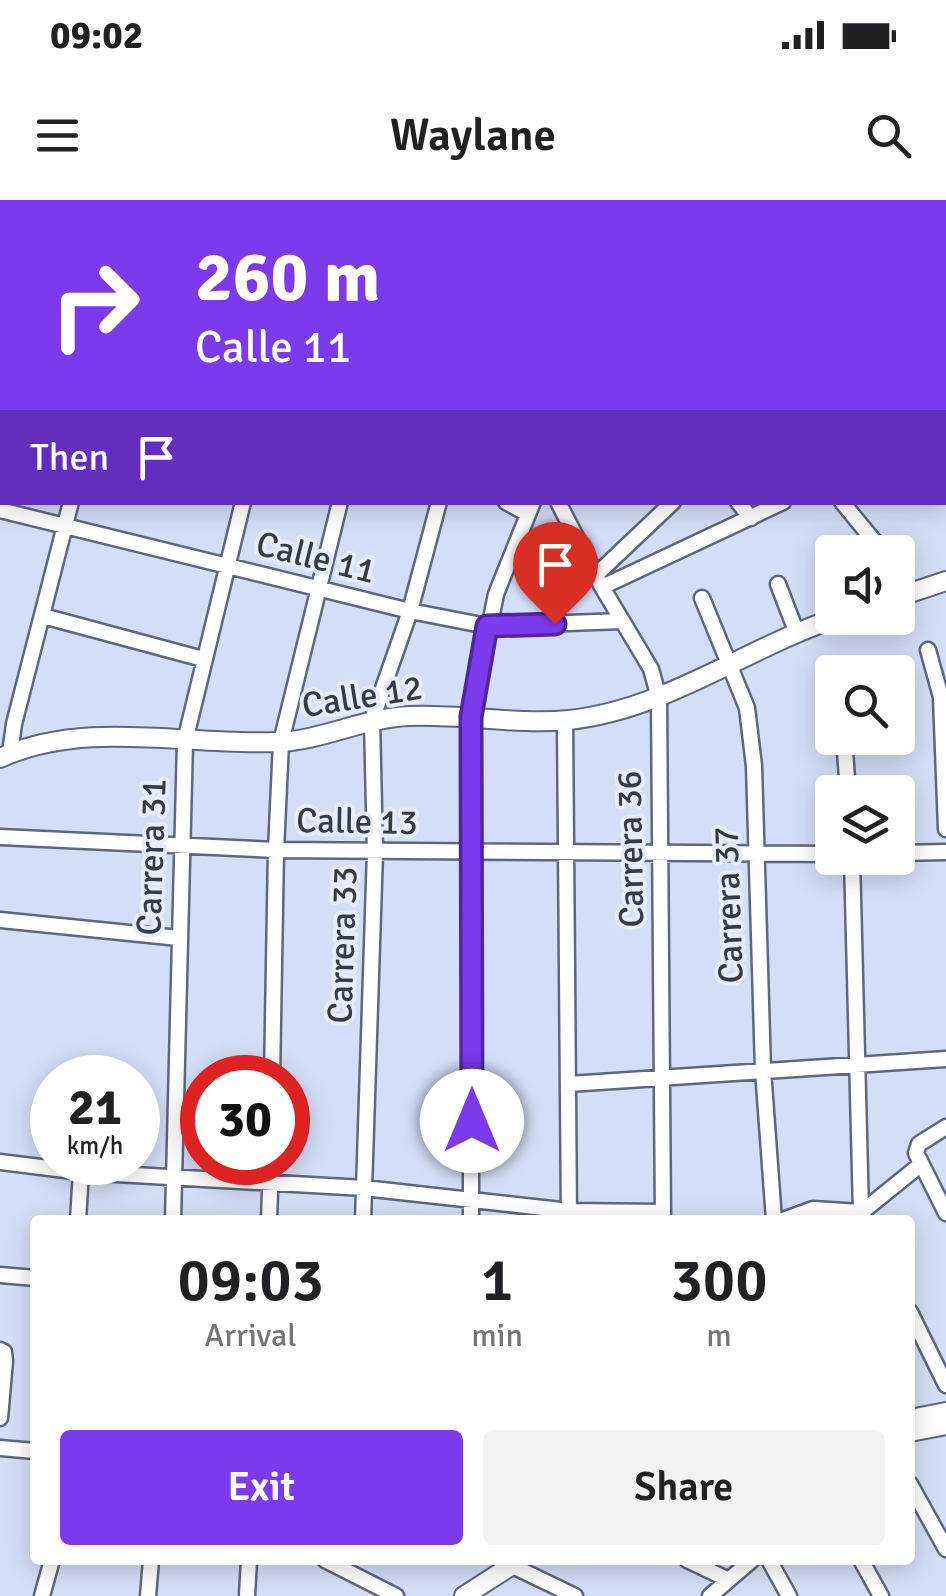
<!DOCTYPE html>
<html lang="en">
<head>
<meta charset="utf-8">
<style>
  :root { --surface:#fff; --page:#f2f2f2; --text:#202124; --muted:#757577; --accent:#7c3aed }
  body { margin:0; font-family:Signika,sans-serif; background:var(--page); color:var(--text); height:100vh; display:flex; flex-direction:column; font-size:38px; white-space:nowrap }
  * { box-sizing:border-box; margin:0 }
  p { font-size:32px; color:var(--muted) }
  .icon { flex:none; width:55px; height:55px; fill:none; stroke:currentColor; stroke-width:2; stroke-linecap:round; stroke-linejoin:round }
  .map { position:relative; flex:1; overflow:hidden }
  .drawer { position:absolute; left:30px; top:1015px; width:885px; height:350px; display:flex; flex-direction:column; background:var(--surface); border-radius:10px; box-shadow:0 5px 25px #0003 }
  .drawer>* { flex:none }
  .top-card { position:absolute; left:0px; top:0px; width:948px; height:305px; box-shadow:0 5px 25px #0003; background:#7c3aed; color:#fff; overflow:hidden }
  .tools { position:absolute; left:815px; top:335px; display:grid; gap:20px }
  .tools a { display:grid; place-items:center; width:100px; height:100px; border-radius:10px; background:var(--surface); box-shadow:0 5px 25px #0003; font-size:50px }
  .speed { position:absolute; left:30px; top:855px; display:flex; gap:20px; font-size:50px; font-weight:700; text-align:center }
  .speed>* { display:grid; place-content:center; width:130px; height:130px; border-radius:50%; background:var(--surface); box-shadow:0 5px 25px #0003; line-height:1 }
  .speed small { font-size:25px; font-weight:400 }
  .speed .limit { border:15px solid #d22; background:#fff; color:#111 }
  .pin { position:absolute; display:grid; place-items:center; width:85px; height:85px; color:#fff; margin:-102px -42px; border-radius:50% 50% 50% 0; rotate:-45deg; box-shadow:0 0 10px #0007 }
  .pin .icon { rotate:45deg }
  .me { position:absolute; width:110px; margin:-55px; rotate:0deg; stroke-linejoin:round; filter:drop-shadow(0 0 8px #0008) }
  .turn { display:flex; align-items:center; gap:35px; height:210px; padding:0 30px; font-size:45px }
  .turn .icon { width:130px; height:130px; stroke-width:2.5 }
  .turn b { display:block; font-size:70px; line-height:85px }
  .then { display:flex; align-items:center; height:95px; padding:0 30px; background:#0003; gap:20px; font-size:38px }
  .eta { display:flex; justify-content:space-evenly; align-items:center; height:170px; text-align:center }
  .eta b { font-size:60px; font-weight:600; line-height:70px }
  .cta { display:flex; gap:20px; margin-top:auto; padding:20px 30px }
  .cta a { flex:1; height:115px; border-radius:10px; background:var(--accent); color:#fff; font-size:40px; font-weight:600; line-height:115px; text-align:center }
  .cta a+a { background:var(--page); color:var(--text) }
  .status { display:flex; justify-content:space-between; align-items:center; height:70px; padding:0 50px; background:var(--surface); direction:ltr }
  .status svg { height:28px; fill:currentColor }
  header { display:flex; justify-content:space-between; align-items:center; height:130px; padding:0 30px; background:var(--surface); font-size:45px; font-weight:600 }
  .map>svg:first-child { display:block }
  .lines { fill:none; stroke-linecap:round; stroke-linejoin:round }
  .minor-casing { stroke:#5f677d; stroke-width:19 }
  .tertiary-casing { stroke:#5f677d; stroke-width:22 }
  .minor { stroke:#fff; stroke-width:14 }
  .tertiary { stroke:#fff; stroke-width:18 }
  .route-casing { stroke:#51269a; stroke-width:25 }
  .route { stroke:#7c3aed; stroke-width:18 }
  .labels { text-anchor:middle; stroke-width:8; stroke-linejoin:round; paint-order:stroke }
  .street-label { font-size:35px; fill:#373b45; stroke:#e6ecfb }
</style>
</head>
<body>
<div class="status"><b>09:02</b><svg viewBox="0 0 49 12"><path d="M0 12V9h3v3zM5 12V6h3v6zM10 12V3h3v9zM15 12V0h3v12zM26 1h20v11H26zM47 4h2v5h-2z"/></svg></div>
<header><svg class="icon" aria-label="menu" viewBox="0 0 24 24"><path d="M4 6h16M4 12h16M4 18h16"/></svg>Waylane<svg class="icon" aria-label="search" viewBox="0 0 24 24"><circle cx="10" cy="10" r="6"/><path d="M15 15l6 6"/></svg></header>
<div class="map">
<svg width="946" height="1396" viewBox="0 0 946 1396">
  <rect width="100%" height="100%" fill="#d5def8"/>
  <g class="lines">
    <defs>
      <path id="minor" d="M497,0L503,2
        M710,0L712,2
        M726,0L728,2
        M879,0V2
        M52,2L53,0
        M149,2V0
        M320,2L321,0
        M441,2L442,0
        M525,2L526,0
        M829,2L832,0
        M945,57L946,61
        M0,93L2,94
        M945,144L946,145
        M0,195L2,185
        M945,281L946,282
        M506,302L526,313
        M558,302L602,387L651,469L659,498L663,1020
        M738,302L751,318
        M842,302L883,352
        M0,310L410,411L487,426L622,421
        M596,375L673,302
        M898,381L904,394
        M778,384L796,431
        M602,387L783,302
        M702,398L747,508L754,566L763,870L774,1020
        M43,416L203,459
        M928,450L941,497L946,629
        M830,471L832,485
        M565,521L569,1020
        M844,538L848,592
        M10,553L14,524L71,302
        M0,637L276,650L832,654
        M898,653L946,652
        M852,658L861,1012L865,1020
        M0,720L179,738
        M272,878L276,650L281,542L340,302
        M569,884L946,859
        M946,927L919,944L916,953L946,1013
        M0,962L81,972L364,988L570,1011L662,1012
        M78,1020L81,972
        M173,1020L185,541L243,302
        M269,1020L271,962
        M363,1020L375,652L372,520L410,411L439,302
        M471,1020V517L496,394L533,302
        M783,1020L813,1009L861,1012
        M852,1020L920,965
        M0,1075L35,1078
        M910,1112L946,1185
        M0,1150L4,1152L5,1161L0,1218
        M0,1248L35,1251
        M910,1284L946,1349
        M325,1360L396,1396
        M500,1360L575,1396
        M687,1360L729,1380
        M769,1360L789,1396
        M861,1360L881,1396
        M42,1396L52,1360
        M148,1396L151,1360
        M247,1396L249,1360
        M710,1396L752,1360"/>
      <path id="tertiary" d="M0,8L2,5
        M898,397L946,381
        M0,558C86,519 186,546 277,542C322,541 365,517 410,516C463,514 517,525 569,520C665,510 746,448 836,418
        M910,1219L946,1212
        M910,1232L946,1225
        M464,1396L520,1360"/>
    </defs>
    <!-- minor casing -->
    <use href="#minor" class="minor-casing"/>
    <!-- tertiary casing -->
    <use href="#tertiary" class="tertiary-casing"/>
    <!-- minor -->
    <use href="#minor" class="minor"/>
    <!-- tertiary -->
    <use href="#tertiary" class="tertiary"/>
  </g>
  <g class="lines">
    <defs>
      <path id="route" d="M472,921L471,517L487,426L555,424"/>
    </defs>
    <!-- route casing -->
    <use href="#route" class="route-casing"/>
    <!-- route -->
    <use href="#route" class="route"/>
  </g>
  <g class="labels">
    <!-- street labels -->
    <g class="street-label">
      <text transform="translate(316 357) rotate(14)" y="12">Calle 11</text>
      <text transform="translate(362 496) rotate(-9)" y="12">Calle 12</text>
      <text transform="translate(357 621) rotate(1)" y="12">Calle 13</text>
      <text transform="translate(630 649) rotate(-91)" y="12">Carrera 36</text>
      <text transform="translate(151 657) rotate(-88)" y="12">Carrera 31</text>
      <text transform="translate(728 705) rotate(-92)" y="12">Carrera 37</text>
      <text transform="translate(342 745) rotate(-88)" y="12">Carrera 33</text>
    </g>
  </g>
</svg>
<div class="tools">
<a><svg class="icon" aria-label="sound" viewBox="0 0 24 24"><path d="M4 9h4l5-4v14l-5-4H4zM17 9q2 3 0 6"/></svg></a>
<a><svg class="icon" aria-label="search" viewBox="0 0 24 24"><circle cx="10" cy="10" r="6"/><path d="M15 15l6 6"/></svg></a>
<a><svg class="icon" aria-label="layers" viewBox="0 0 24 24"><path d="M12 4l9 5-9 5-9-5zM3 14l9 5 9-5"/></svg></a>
</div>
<div class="speed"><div>21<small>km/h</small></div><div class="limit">30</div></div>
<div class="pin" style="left:555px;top:424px;background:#d93025"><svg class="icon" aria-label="arrive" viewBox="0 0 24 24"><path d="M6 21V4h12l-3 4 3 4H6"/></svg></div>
<svg class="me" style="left:472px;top:921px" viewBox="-20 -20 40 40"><circle r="19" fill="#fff"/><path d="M0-13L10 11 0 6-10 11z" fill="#7c3aed"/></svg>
<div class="top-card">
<div class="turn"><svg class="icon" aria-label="right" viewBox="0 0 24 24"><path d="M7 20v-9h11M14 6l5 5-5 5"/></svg><div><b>260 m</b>Calle 11</div></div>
<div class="then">Then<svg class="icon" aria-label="arrive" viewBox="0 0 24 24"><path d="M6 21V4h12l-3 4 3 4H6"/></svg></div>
</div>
<section class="drawer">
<div class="eta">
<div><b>09:03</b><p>Arrival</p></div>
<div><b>1</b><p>min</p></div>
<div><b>300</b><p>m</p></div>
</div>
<div class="cta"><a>Exit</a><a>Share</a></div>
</section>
</div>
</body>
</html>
